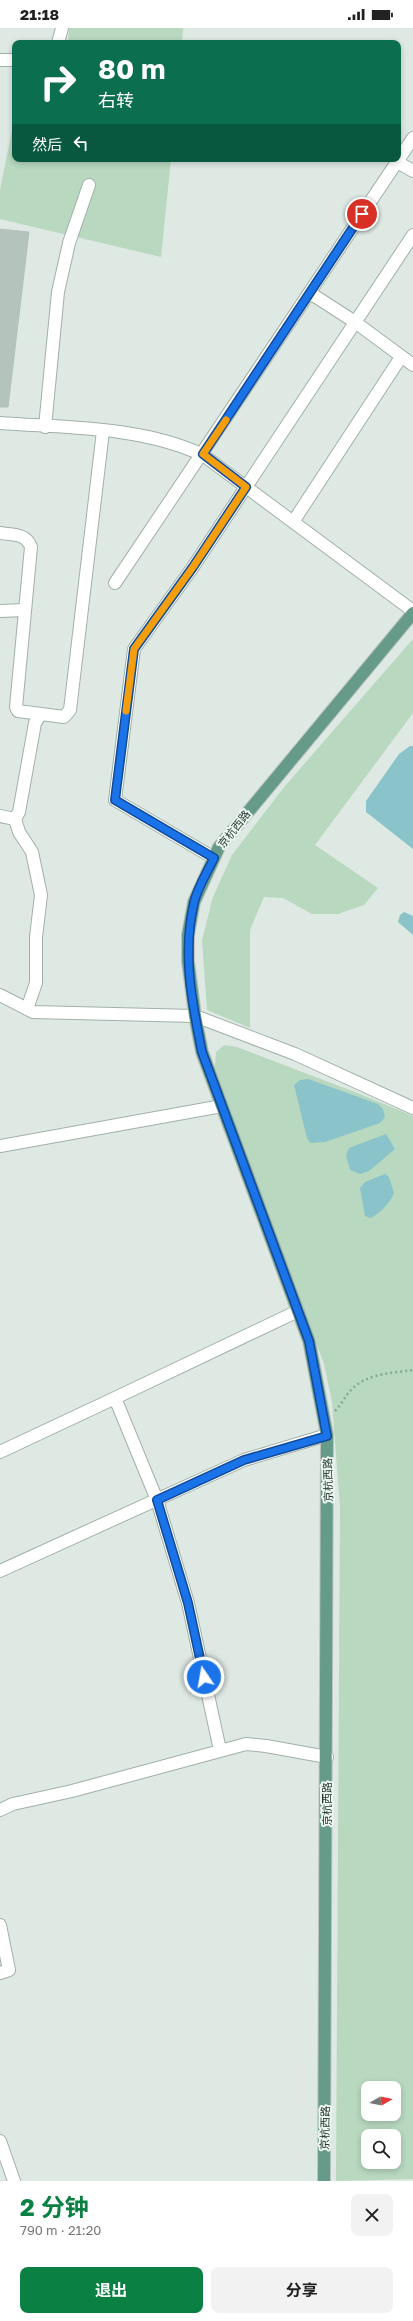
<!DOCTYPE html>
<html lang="zh">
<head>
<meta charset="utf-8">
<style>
  :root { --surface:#fff; --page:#f2f2f2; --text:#222; --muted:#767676; --accent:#0b8043 }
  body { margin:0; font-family:"Golos Text","Noto Sans SC",sans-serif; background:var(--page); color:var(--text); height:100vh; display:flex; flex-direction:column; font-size:15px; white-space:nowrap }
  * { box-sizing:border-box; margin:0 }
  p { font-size:13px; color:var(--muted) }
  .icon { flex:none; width:22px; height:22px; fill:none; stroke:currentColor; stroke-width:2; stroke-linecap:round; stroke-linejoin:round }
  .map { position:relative; height:2153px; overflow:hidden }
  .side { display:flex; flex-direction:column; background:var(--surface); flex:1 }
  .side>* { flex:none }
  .banner { position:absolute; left:12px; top:12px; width:389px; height:122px; border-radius:8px; box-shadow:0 2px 6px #0003; background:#0b6e4f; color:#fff; overflow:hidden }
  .needle { width:26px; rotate:81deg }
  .fabs { position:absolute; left:361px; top:2053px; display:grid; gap:8px }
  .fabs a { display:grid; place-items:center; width:40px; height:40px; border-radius:8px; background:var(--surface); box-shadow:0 2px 6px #0003; font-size:20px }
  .pin { position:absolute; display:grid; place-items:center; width:34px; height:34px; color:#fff; margin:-17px; border:2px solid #fff; border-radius:50%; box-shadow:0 1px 4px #0007 }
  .me { position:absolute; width:44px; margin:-22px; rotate:348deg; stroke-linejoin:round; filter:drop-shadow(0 0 3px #0008) }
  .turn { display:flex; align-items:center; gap:14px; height:84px; padding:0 20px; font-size:18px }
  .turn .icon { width:52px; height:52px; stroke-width:2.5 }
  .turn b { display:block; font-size:28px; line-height:34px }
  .then { display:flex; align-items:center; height:38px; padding:0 20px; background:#0003; gap:8px; font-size:15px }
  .round { display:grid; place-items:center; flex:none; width:42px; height:42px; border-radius:8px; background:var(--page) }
  .head { display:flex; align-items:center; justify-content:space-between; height:68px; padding:0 20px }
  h1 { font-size:24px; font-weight:700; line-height:30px; color:var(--accent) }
  .action { display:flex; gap:8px; margin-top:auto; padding:8px 20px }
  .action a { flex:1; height:46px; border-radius:8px; background:var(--accent); color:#fff; font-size:16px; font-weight:700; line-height:46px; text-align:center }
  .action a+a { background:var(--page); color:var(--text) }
  .status { display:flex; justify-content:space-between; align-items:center; height:28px; padding:0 20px; background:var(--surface); direction:ltr }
  .status svg { height:11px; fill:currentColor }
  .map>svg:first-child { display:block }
  .green { fill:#b8d8bf; fill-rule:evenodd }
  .water { fill:#8ac4ca }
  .building { fill:#b4c3bc; stroke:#b1c1ba }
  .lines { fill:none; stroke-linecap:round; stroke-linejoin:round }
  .minor-casing { stroke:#a2b0a9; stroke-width:14 }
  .major-casing { stroke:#bcc3c1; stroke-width:14 }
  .path { stroke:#81aa9a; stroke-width:2.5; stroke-dasharray:2 3; stroke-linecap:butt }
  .minor { stroke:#fff; stroke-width:12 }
  .major { stroke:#669b8a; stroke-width:12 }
  .route-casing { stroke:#114b97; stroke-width:10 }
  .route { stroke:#1a73e8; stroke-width:7 }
  .slow { stroke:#f59e0b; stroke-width:7 }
  .labels { text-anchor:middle; stroke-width:4; stroke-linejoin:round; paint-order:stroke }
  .street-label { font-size:11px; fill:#21372f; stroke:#eef6f1 }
</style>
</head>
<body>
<div class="status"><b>21:18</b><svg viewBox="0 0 49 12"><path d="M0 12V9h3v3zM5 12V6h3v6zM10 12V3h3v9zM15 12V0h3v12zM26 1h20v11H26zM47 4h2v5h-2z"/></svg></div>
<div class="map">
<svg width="413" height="2153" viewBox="0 0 413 2153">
  <rect width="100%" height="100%" fill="#dee9e3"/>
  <!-- green -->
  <path class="green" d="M69,0H183L182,15H68Z
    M15,87V131H171L161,229L0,191V162Z
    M413,611V685L315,817L378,860L364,877L338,886H312L283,870L264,869L250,902V1000L207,982L202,912L213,869L232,827L285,758Z
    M224,1017L237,1019L365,1068L413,1088V2151L336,2153L340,1479L332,1374L324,1336L215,1039L216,1024ZM368,2060H394V2086H368ZM368,2108H394V2134H368Z"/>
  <!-- water -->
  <path class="water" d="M410,718H413V821L366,784V773L399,726Z
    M404,884L413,888V907L398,894L400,887Z
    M308,1051L378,1076L383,1081L385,1089L380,1095L325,1114L310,1115L307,1110L294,1057L300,1052Z
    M386,1106L395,1121L369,1143L360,1146L350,1142L346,1127L349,1120Z
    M385,1146L389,1149L394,1165C390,1175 380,1186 370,1190L365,1188L360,1160L365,1154Z"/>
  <!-- building -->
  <path class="building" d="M0,201L29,204L8,379H0Z"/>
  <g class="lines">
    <defs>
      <path id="minor" d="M58,15L62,0
        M0,32H15
        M397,134L413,143
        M310,265L355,294L413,337
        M0,395C67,400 141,398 203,427L413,583
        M45,399L58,264L69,215L89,157
        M293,494L401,329
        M0,505C12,507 26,505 31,519L16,679L18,683L64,689L70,682L103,403
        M115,555L413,110
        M0,583L24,582
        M0,788L15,791
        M214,830L115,772L134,621L193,539L413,207
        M0,967L33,984L195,988L295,1026L413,1080
        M27,981L36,955V909L41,867L32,824L19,804L15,791L19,784L35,695L41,686
        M0,1118L222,1078
        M0,1424L115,1370
        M0,1543L244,1432L327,1407
        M220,1722L188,1575L157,1472L115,1370L298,1283
        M0,1782L13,1776L72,1763L246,1716L266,1718L327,1729
        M0,1897L9,1942L0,1945
        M0,2113L14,2153"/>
      <path id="major" d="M324,2153L327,1407L309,1313L202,1024L195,988L188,933V907L194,874L219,819L413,585"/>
    </defs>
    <!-- minor casing -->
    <use href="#minor" class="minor-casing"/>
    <!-- major casing -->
    <use href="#major" class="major-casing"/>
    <!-- path -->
    <path class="path" d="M335,1383C342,1376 346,1366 353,1360C369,1345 393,1345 413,1342"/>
    <!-- minor -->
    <use href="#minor" class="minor"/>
    <!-- major -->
    <use href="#major" class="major"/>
  </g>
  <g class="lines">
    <defs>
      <path id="route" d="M204,1649L188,1575L157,1472L244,1432L327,1408L309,1313L202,1024C192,975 182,925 194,875C197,860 207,845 214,830L115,772L134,621L193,539L246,459L203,426L362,186"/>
    </defs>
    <!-- route casing -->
    <use href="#route" class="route-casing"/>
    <!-- route -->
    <use href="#route" class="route"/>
    <!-- slow -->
    <path class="slow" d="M126,683L134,621L193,539L246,459L203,426L226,392"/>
  </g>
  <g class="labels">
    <!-- street labels -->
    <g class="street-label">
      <text transform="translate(234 801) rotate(-52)" y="4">京杭西路</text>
      <text transform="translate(328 1452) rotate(-91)" y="4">京杭西路</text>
      <text transform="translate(327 1776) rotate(-90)" y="4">京杭西路</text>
      <text transform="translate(325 2100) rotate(-89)" y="4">京杭西路</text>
    </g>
  </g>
</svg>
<div class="fabs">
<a><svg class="needle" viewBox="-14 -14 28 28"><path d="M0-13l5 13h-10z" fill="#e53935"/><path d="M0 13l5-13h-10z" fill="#767676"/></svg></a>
<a><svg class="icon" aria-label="search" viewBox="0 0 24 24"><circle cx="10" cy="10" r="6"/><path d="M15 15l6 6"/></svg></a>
</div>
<div class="pin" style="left:362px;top:186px;background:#d93025"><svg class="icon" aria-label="arrive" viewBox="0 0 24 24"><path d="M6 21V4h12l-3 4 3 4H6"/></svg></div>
<svg class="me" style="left:204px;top:1649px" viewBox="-20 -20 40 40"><circle r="17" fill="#1a73e8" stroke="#fff" stroke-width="3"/><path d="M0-11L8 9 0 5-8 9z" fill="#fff"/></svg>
<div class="banner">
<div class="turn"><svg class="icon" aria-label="right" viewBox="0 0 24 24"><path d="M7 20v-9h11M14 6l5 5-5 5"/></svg><div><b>80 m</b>右转</div></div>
<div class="then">然后<svg class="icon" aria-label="left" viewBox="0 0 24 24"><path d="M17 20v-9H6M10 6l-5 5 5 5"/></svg></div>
</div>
</div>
<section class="side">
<div class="head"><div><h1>2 分钟</h1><p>790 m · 21:20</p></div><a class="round"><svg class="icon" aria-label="close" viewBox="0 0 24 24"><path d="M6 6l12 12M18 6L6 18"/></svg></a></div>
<div class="action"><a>退出</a><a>分享</a></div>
</section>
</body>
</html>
